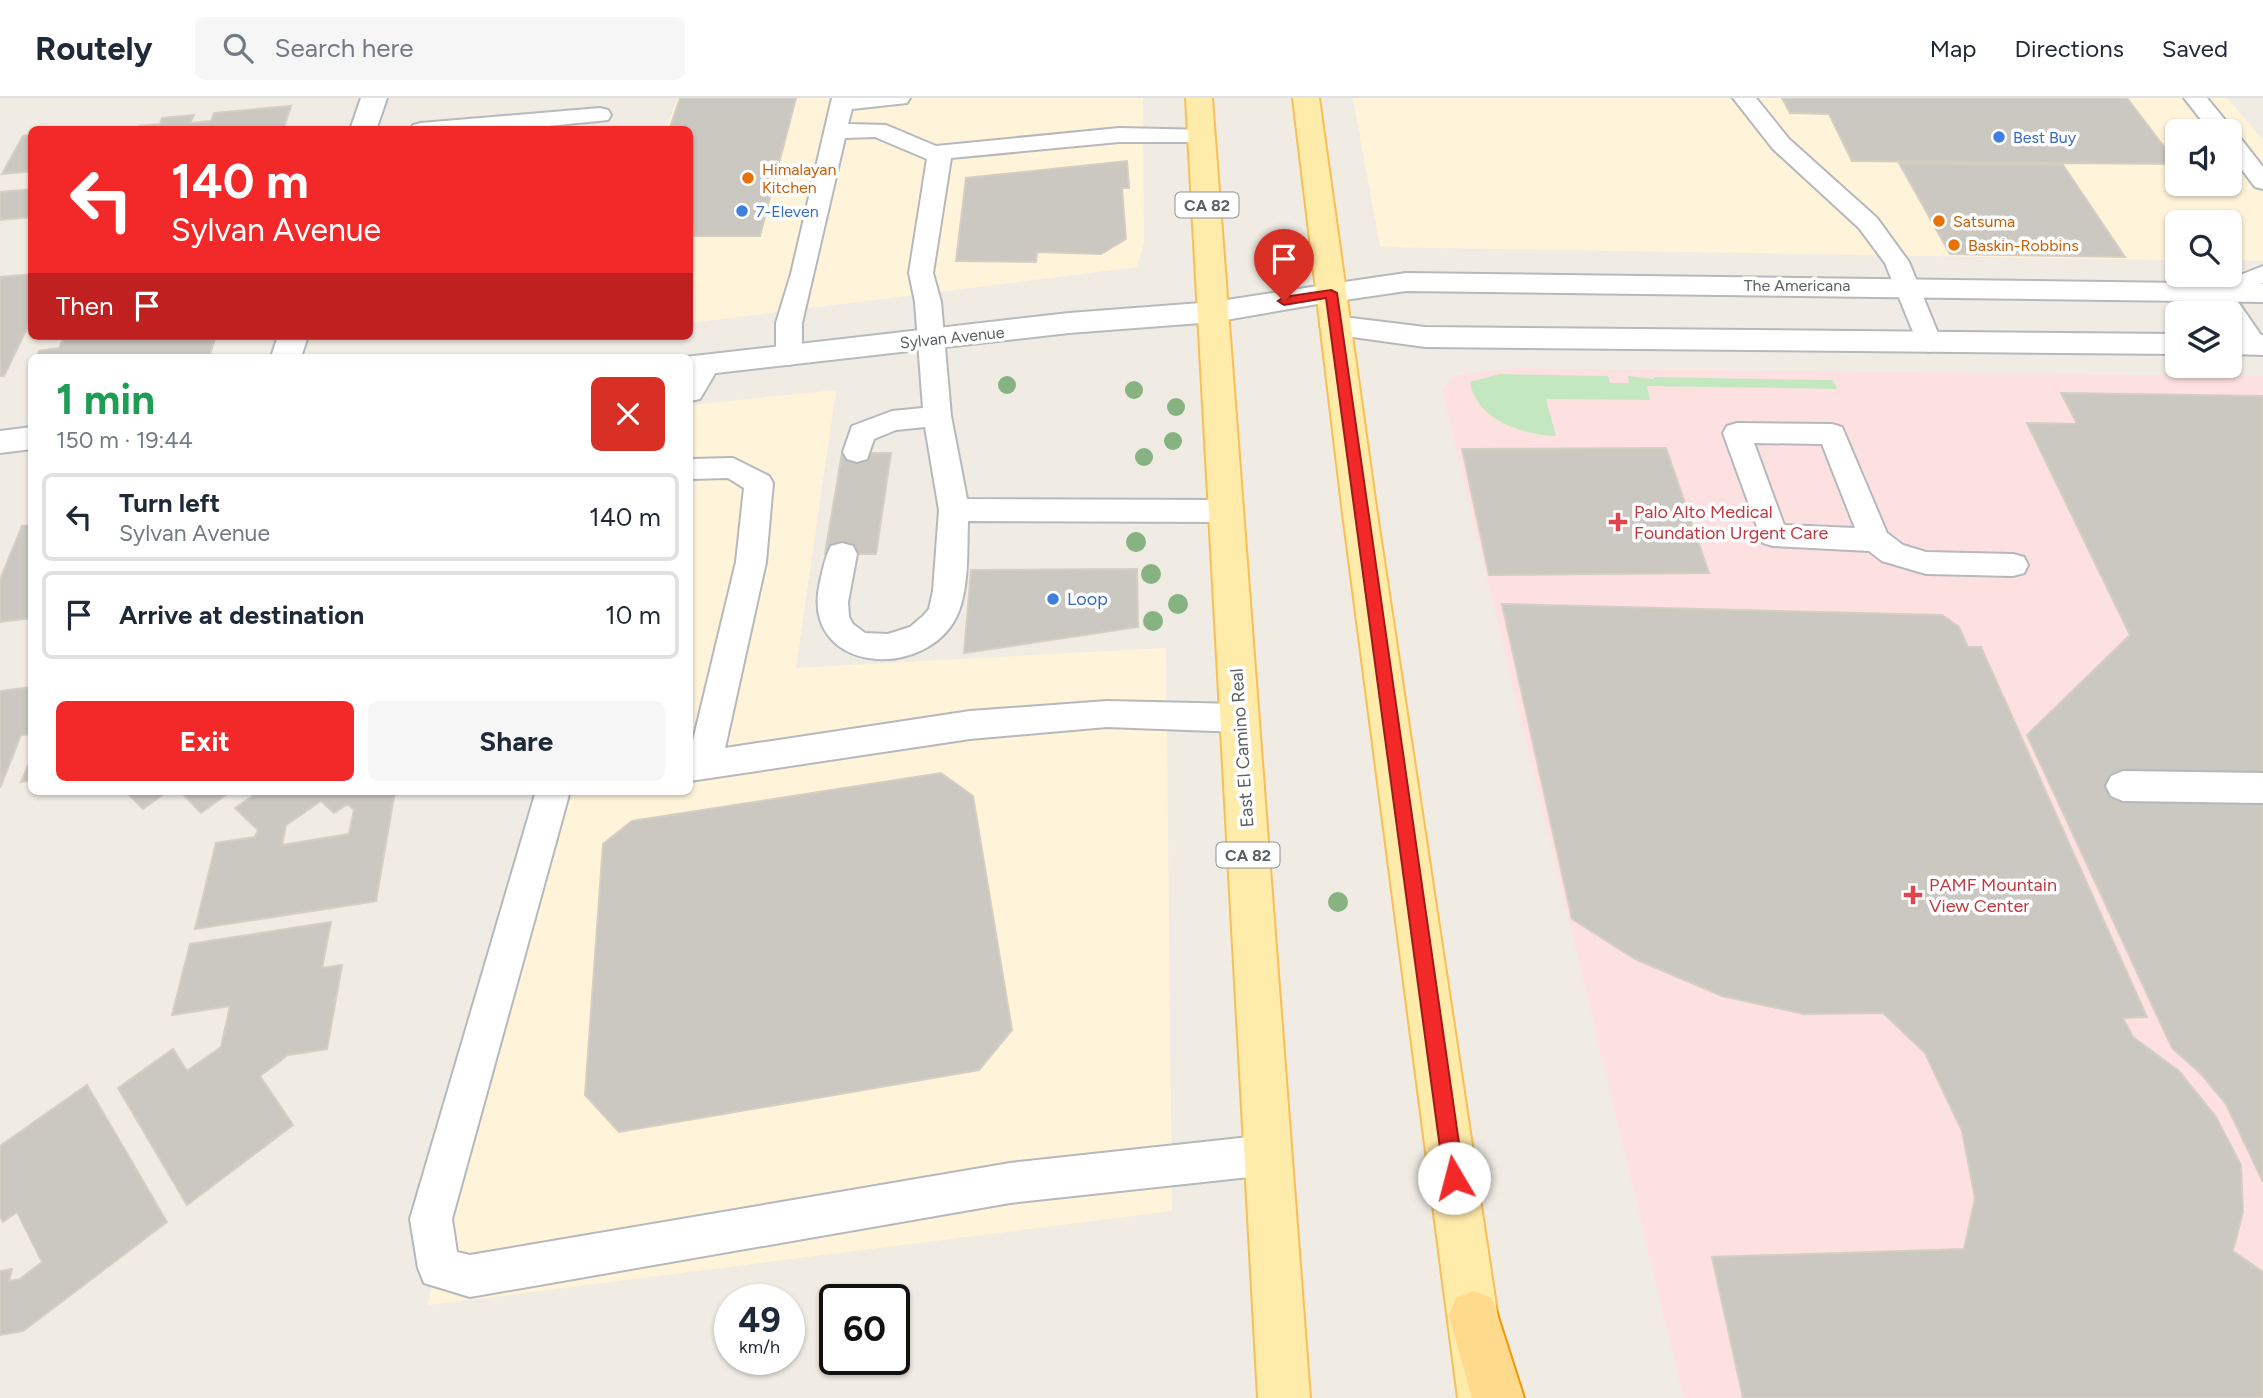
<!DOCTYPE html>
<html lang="en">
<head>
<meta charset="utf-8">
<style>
  :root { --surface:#fff; --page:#f6f6f7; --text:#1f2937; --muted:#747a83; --line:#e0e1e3; --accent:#f22928 }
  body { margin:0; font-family:Figtree,sans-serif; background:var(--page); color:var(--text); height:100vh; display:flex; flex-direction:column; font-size:26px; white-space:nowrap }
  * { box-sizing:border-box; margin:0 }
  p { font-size:23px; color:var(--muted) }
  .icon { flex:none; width:38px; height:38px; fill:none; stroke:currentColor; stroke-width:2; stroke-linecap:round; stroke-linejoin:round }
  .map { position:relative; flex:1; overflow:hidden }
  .sheet { position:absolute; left:28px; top:256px; width:665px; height:441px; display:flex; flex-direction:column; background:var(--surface); border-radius:10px; box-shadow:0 2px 5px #0004 }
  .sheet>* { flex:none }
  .hud { position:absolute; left:28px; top:28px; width:665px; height:214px; border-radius:10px; box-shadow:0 2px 5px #0004; background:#f22928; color:#fff; overflow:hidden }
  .controls { position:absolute; left:2165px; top:21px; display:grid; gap:14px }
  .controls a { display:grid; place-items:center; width:77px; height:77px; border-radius:10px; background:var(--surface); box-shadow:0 2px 5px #0004; font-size:35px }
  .speed { position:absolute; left:714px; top:1186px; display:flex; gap:14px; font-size:35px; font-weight:700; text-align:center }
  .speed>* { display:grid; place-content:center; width:91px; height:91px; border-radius:50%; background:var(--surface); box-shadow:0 2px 5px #0004; line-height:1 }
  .speed small { font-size:18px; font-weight:400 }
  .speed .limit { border:4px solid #111; border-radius:10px; background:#fff; color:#111 }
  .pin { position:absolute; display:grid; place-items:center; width:60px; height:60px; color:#fff; margin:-72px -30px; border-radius:50% 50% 50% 0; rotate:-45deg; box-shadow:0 0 7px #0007 }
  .pin .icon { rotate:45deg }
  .me { position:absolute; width:77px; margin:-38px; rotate:352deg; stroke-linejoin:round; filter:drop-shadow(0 0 5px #0008) }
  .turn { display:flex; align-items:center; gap:24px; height:147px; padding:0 28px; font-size:32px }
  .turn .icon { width:91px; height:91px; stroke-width:2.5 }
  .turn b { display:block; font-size:49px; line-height:60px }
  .then { display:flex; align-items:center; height:66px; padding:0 28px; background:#0003; gap:14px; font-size:26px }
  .round { display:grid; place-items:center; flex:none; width:74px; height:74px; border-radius:10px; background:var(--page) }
  .head { display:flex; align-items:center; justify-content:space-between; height:119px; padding:0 28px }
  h1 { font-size:42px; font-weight:700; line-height:52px; color:#1e9e55 }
  .action { display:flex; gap:14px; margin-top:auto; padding:14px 28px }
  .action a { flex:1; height:80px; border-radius:10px; background:var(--accent); color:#fff; font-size:28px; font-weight:700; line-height:80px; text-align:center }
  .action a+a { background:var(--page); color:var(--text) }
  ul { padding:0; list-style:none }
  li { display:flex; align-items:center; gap:21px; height:88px; margin:0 14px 10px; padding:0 14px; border:4px solid var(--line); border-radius:10px }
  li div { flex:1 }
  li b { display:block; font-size:26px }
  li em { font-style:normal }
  header { display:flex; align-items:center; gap:42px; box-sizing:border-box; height:98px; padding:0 35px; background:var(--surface); border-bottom:2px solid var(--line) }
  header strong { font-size:33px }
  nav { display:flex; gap:38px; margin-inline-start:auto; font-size:24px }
  .search { width:490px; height:63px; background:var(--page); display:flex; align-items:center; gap:18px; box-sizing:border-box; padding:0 24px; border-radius:10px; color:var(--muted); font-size:26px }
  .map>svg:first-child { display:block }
  .commercial { fill:#fff4da; fill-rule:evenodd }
  .medical { fill:#fde1e0 }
  .green { fill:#c3e8c0 }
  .building { fill:#cbc7c1; stroke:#d5cec2; stroke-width:2; fill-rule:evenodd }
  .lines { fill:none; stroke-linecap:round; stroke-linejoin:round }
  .lane-casing { stroke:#b5b8bc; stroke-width:4 }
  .street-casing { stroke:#b5b8bc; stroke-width:4 }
  .secondary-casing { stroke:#b6babf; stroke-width:4 }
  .primary-casing { stroke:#f8bf55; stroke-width:4 }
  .highway-casing { stroke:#f49600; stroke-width:4 }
  .lane { fill:#fff; fill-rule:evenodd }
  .street { fill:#fff; fill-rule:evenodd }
  .secondary { fill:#fff; fill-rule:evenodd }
  .primary { fill:#ffebaa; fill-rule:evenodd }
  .highway { fill:#ffd98c; fill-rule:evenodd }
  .tree { fill:#87b281 }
  .route { fill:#f22928; stroke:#9d1b1a; stroke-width:2 }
  .shop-dot { fill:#3f7fe0; stroke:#fff; stroke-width:2.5 }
  .food-dot { fill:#e8710a; stroke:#fff; stroke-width:2.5 }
  .health-dot { fill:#e0444e; stroke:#fff; stroke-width:2.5 }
  .labels { text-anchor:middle; stroke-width:7; stroke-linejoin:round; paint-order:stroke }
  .far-shop-label { font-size:16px; fill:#366cbe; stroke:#fff; text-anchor:start }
  .far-food-label { font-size:16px; fill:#c56008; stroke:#fff; text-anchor:start }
  .shield { fill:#fff; stroke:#8d9094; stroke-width:2 }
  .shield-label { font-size:16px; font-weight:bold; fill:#5c6166 }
  .far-street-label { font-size:16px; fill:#5c6166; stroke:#fff }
  .health-label { font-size:18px; fill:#be3a42; stroke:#fff; text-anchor:start }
  .shop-label { font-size:18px; fill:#366cbe; stroke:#fff; text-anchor:start }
  .street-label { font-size:18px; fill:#5c6166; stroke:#fff }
</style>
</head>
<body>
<header>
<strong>Routely</strong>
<div class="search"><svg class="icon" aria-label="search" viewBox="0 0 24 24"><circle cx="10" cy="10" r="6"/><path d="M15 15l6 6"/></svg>Search here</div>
<nav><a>Map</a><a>Directions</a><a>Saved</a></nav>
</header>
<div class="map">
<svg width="2263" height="1300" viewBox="0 0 2263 1300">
  <rect width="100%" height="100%" fill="#f0ece4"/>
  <!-- commercial -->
  <path class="commercial" d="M677,0H1143L1144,145L1137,169L690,225V32H666Z
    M1353,0H2227L2263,42V163L2230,162V124H2177V162L1380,149ZM2177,33H2230V86H2177Z
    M836,292L796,570L1166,550L1172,1113L428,1207L536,693H690V307Z"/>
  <!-- medical -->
  <path class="medical" d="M1510,270L2263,278V1300H1683L1442,293L1455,277Z"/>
  <!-- green -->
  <path class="green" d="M1500,276L1608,278L1610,285H1629L1628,278L1654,281V279L1824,282H1833L1837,291L1647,288L1650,302L1546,301L1556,338H1552C1519,335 1476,321 1470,284Z"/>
  <!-- building -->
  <path class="building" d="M680,0H796L760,138H690V32H669Z
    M1782,0H2127L2177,66L1852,63L1829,16L1790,15Z
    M291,8L283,32H137L139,28L160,26L162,20L194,17L190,25L211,23L214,15Z
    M32,37V73L2,76L23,38Z
    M1127,63L1129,90H1122L1126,141L1101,156L1037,154L1036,164L956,163L966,80Z
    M1899,65L2063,67L2125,159L1950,156Z
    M32,91V119L0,122V94Z
    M32,176V220L4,278H0V179Z
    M65,238H126V240L216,238L209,259H37L39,253L59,250Z
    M2061,295L2263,298V1084L2226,1006L2201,976L2172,950L2027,637L2130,537L2027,325L2077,326Z
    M1666,350L1709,475L1489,477L1462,351Z
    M842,355H891L876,456H825Z
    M32,427V520L0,524V482L22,428Z
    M1137,471L1138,529L964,555L971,472Z
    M1502,506L1942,517L1959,529L1968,549H1981L2147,919L2123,920L2133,939L2179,973L2216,1019L2241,1067L2243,1114L2233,1153L2263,1174V1300H1743L1712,1159L1964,1151L1975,1100L1962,1033L1925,955L1883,915L1804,916L1722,898L1635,861L1572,821Z
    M32,589V636L21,637L0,690V593Z
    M32,658V682L21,684Z
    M941,675L973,698L1012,932L979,972L619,1034L585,997L603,746L632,723Z
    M125,693H168L143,711Z
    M180,693H231L201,715Z
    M259,693H395L376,803L195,831L216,745L255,739L258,732L235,710ZM321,703L334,715L348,706L354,712L349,736L282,747L286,727Z
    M331,824L322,870L342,867L327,951L288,957L260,978L293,1027L187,1107L118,990L173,951L187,973L221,949L230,908L172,917L190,846Z
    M87,987L167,1124L23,1233L0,1237V1173L12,1171L9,1183L20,1181L42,1164L17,1114L3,1124L0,1119V1048Z"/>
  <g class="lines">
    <defs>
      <path id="lane" d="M832,0H910L907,5L852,11L848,26L886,27L936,48L1119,30L1210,32L1213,37L1210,42L1202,44H1119L951,60L933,175L941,204L951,318L967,401L1226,402L1236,405L1241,413L1236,421L1226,424L968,423C967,451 969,486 959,513C931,585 798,577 820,484C823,471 825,459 831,448L842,445L853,448L857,456L848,504L849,519L853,526L865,535L888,536L910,529L923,518L929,511L933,493L939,412L925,329L896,332L874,341L867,361L857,364L847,361L843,354L852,328L892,313L923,310L915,204L909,175L927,61L875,39L845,40L802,225V258L798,264L789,267L780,264L776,258V225L791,176Z
        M1733,0H1756L1789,41L1877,120L1909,164L1942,245L1938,251L1929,254L1920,251L1885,165L1859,130L1773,51Z
        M2184,0H2207L2230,28L2233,33L2231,36L2238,37L2263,69V91L2255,89L2230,56V33H2210Z
        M600,10L608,12L611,17L608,22L507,32H410L413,27L421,25Z
        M2263,168V185L2234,198L2263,240V253L2254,256L2245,253L2230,230V215H2220L2206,195L2210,189Z
        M707,258L716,261L720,267L700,301L690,303V273L698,261Z
        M1737,325L1832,326L1842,329L1887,435L1903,447L1926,454L2013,456L2024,459L2028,467L2024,475L2013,478L1926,476L1882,463L1869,453L1773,448L1763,445L1723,335L1727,328ZM1754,345L1822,346L1855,430L1784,427Z
        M733,360L769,378L773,385L766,464L725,650L970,613L1107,603L1240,606L1252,610L1256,620L1252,630L1240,634L1107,629L970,641L690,683V655L736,464L744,390L728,380L690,381V361Z
        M2123,673L2263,675V705L2123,703L2111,698L2106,688L2111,678Z
        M536,693H570L452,1121L457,1154L470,1157L1010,1065L1268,1037L1282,1043L1288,1057L1282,1071L1268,1077L1010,1105L470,1199L424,1185L418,1170L410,1121Z"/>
      <path id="street" d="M361,0H387L376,32H350Z
        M1406,175L2263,186V204L1406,193L1331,204L1321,202L1316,195L1321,188L1331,186Z
        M1335,218L1425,229L2177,236V256L1425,249L1324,235L1320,228L1324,221Z
        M2230,236L2263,237V257L2230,256Z
        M278,238H308L301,259H271Z"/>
      <path id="secondary" d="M1331,186L1341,188L1346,195L1341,202L1214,224L1069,235L690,278V259H685L1069,215L1214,204Z
        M32,329V351L0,355V333Z"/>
      <path id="primary" d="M1186,0H1212L1310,1300H1258Z
        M1293,0H1319L1377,416L1510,1300H1458L1343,416Z"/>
      <path id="highway" d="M1474,1193L1492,1200L1524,1300H1472L1449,1218L1456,1200Z"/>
    </defs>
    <!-- lane casing -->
    <use href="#lane" class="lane-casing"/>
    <!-- street casing -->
    <use href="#street" class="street-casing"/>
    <!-- secondary casing -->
    <use href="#secondary" class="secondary-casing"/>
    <!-- primary casing -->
    <use href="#primary" class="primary-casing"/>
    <!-- highway casing -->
    <use href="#highway" class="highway-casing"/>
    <!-- lane -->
    <use href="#lane" class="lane"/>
    <!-- street -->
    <use href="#street" class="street"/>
    <!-- secondary -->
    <use href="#secondary" class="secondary"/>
    <!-- primary -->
    <use href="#primary" class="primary"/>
    <!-- highway -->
    <use href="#highway" class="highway"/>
  </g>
  <!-- trees -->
  <g class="tree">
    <circle cx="1007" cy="287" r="9"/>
    <circle cx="1134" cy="292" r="9"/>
    <circle cx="1176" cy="309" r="9"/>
    <circle cx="1173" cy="343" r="9"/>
    <circle cx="1144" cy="359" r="9"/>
    <circle cx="1136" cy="444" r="10"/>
    <circle cx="1151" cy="476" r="10"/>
    <circle cx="1178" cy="506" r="10"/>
    <circle cx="1153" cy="523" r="10"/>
    <circle cx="1338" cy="804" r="10"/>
  </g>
  <!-- route -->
  <path class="route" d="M1331,192L1337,195L1464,1080L1461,1087L1454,1090L1447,1087L1444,1080L1326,200L1284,207L1278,203L1284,199Z"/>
  <!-- markers -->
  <g class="shop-dot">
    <circle cx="1999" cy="39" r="7"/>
    <circle cx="742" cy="113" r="7"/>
    <circle cx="1053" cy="501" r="7"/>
  </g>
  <g class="food-dot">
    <circle cx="748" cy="80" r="7"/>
    <circle cx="1939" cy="123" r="7"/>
    <circle cx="1954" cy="147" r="7"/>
  </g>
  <g class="health-dot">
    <path d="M1614.5 413.5h7v7h7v7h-7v7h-7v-7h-7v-7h7z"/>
    <path d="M1909.5 786.5h7v7h7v7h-7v7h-7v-7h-7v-7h7z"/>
  </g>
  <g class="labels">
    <!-- far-shop labels -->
    <g class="far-shop-label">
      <text x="2013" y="45">Best Buy</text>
      <text x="756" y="119">7-Eleven</text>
    </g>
    <!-- far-food labels -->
    <g class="far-food-label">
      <text x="762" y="77">Himalayan<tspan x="762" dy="18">Kitchen</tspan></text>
      <text x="1953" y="129">Satsuma</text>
      <text x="1968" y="153">Baskin-Robbins</text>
    </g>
    <!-- shield labels -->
    <g class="shield">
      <rect x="1175.5" y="94.5" width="63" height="25" rx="5"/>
      <rect x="1216.5" y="744.5" width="63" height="25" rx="5"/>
    </g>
    <g class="shield-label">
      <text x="1207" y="113">CA 82</text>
      <text x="1248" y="763">CA 82</text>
    </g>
    <!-- far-street labels -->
    <g class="far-street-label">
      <text x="1797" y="193">The Americana</text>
      <text transform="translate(952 239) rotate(-6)" y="6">Sylvan Avenue</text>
    </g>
    <!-- health labels -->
    <g class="health-label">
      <text x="1634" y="420">Palo Alto Medical<tspan x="1634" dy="21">Foundation Urgent Care</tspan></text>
      <text x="1929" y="793">PAMF Mountain<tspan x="1929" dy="21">View Center</tspan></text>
    </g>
    <!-- shop labels -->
    <g class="shop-label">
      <text x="1067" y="507">Loop</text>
    </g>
    <!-- street labels -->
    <g class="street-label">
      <text transform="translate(1242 650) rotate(-94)" y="6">East El Camino Real</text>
    </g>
  </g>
</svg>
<div class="controls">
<a><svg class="icon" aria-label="sound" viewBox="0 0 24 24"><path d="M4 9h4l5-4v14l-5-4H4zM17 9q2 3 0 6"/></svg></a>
<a><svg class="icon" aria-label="search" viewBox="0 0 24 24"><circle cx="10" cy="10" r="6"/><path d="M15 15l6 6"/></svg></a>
<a><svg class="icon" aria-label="layers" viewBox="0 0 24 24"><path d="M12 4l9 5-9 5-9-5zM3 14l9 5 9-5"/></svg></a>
</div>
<div class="speed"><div>49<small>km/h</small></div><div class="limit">60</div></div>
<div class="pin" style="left:1284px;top:203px;background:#d93025"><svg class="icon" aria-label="arrive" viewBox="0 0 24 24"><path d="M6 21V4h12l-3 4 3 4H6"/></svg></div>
<svg class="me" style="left:1454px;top:1080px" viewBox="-20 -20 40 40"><circle r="19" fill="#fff"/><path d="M0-13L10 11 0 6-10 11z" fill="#f22928"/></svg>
<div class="hud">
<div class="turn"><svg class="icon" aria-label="left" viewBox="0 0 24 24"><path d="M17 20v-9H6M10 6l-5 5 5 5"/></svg><div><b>140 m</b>Sylvan Avenue</div></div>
<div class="then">Then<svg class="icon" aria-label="arrive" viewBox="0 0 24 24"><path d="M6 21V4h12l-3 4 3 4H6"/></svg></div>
</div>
<section class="sheet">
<div class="head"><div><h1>1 min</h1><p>150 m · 19:44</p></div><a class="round" style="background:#d93025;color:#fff"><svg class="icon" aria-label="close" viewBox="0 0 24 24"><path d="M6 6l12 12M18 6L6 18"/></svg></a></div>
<ul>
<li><svg class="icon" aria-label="left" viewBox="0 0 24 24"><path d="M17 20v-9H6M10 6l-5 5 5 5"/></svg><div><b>Turn left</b><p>Sylvan Avenue</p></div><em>140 m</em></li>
<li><svg class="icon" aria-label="arrive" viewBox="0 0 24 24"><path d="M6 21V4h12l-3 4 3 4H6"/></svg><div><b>Arrive at destination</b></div><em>10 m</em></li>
</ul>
<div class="action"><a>Exit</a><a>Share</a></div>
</section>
</div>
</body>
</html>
